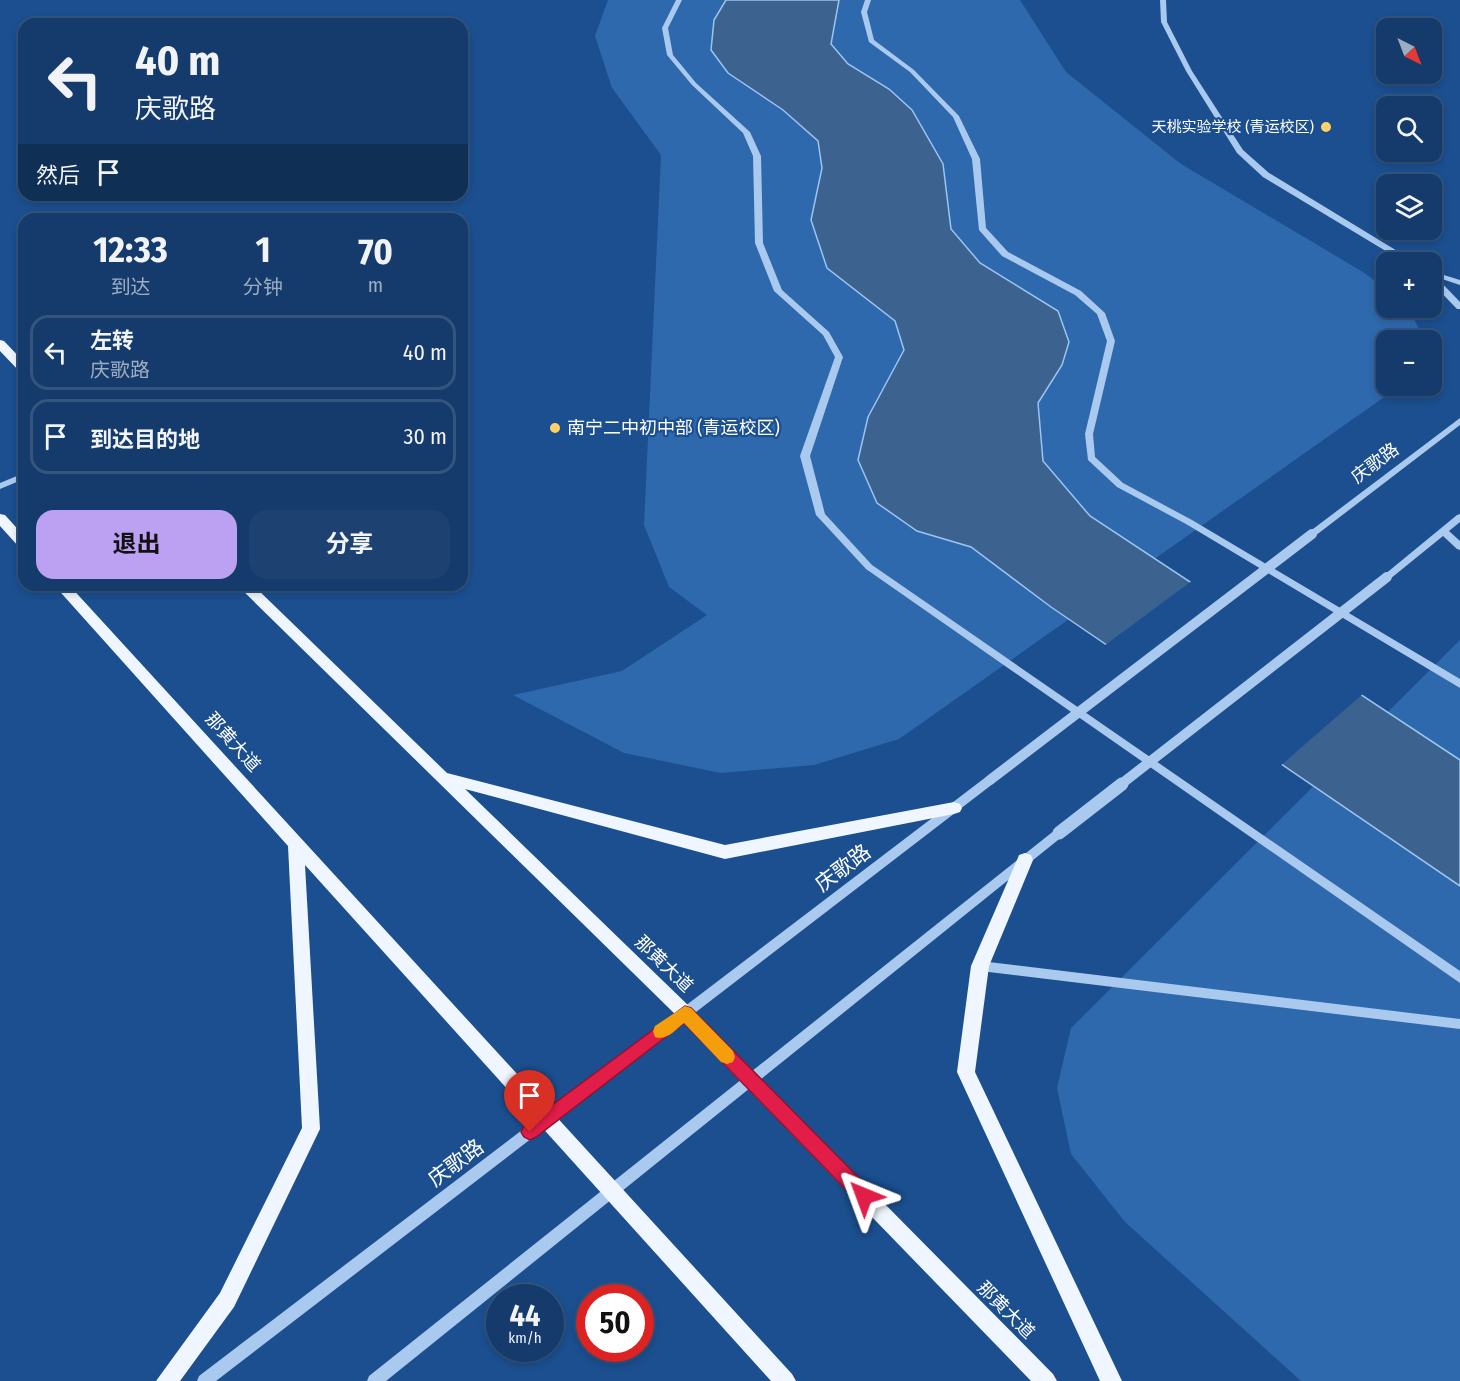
<!DOCTYPE html>
<html lang="zh">
<head>
<meta charset="utf-8">
<style>
  :root { --surface:#143b6b; --page:#1d4271; --text:#f1f3f6; --muted:#9dadc1; --line:#33557e; --accent:#bca0f2 }
  body { margin:0; font-family:"Fira Sans Condensed","Noto Sans SC",sans-serif; background:var(--page); color:var(--text); height:100vh; display:flex; flex-direction:column; font-size:22px; white-space:nowrap }
  * { box-sizing:border-box; margin:0 }
  p { font-size:20px; color:var(--muted) }
  .icon { flex:none; width:33px; height:33px; fill:none; stroke:currentColor; stroke-width:2; stroke-linecap:round; stroke-linejoin:round }
  .map { position:relative; flex:1; overflow:hidden }
  .side { position:absolute; left:18px; top:213px; width:450px; height:378px; display:flex; flex-direction:column; background:var(--surface); border-radius:18px; box-shadow:0 3px 9px #0003,0 0 0 2px var(--line) }
  .side>* { flex:none }
  .top-card { position:absolute; left:18px; top:18px; width:450px; height:183px; border-radius:18px; box-shadow:0 3px 9px #0003,0 0 0 2px var(--line); background:#143b6b; color:var(--text); overflow:hidden }
  .needle { width:39px; rotate:138deg }
  .tools { position:absolute; left:1376px; top:18px; display:grid; gap:12px }
  .tools a { display:grid; place-items:center; width:66px; height:66px; border-radius:12px; background:var(--surface); box-shadow:0 3px 9px #0003,0 0 0 2px var(--line); font-size:30px }
  .speed { position:absolute; left:486px; top:1284px; display:flex; gap:12px; font-size:30px; font-weight:700; text-align:center }
  .speed>* { display:grid; place-content:center; width:78px; height:78px; border-radius:50%; background:var(--surface); box-shadow:0 3px 9px #0003,0 0 0 2px var(--line); line-height:1 }
  .speed small { font-size:15px; font-weight:400 }
  .speed .limit { border:9px solid #d22; background:#fff; color:#111 }
  .pin { position:absolute; display:grid; place-items:center; width:51px; height:51px; color:#fff; margin:-62px -26px; border-radius:50% 50% 50% 0; rotate:-45deg; box-shadow:0 0 6px #0007 }
  .pin .icon { rotate:45deg }
  .me { position:absolute; width:66px; margin:-33px; rotate:316deg; stroke-linejoin:round; filter:drop-shadow(0 0 4px #0008) }
  .turn { display:flex; align-items:center; gap:21px; height:126px; padding:0 18px; font-size:27px }
  .turn .icon { width:78px; height:78px; stroke-width:2.5 }
  .turn b { display:block; font-size:42px; line-height:51px }
  .then { display:flex; align-items:center; height:57px; padding:0 18px; background:#0003; gap:12px; font-size:22px }
  .eta { display:flex; justify-content:space-evenly; align-items:center; height:102px; text-align:center }
  .eta b { font-size:36px; font-weight:700; line-height:42px }
  .button { display:flex; gap:12px; margin-top:auto; padding:12px 18px }
  .button a { flex:1; height:69px; border-radius:18px; background:var(--accent); color:#111; font-size:24px; font-weight:700; line-height:69px; text-align:center }
  .button a+a { background:var(--page); color:var(--text) }
  ul { padding:0; list-style:none }
  li { display:flex; align-items:center; gap:18px; height:75px; margin:0 12px 9px; padding:0 6px; border:3px solid var(--line); border-radius:18px }
  li div { flex:1 }
  li b { display:block; font-size:22px }
  li em { font-style:normal }
  .map>svg:first-child { display:block }
  .green { fill:#2e69ad }
  .water { fill:#3c6290; stroke:#9cc4f0; stroke-width:1.5 }
  .pier { fill:#1b4f8f }
  .lines { fill:none; stroke-linecap:round; stroke-linejoin:round }
  .minor { fill:#a9c9ee; fill-rule:evenodd }
  .major { fill:#f0f6ff; fill-rule:evenodd }
  .minor-bridge-far1 { stroke:#a9c9ee; stroke-width:10 }
  .minor-bridge { stroke:#a9c9ee; stroke-width:13 }
  .route { fill:#e11d48; stroke:#92132f; stroke-width:1.5 }
  .slow { fill:#f59e0b }
  .poi-dot { fill:#ffd166; stroke:#1b4f8f; stroke-width:2 }
  .labels { text-anchor:middle; stroke-width:4.5; stroke-linejoin:round; paint-order:stroke }
  .far-poi-label { font-size:15px; fill:#fff; stroke:#1b4f8f; text-anchor:end }
  .poi-label { font-size:18px; fill:#fff; stroke:#1b4f8f; text-anchor:start }
  .street-label { font-size:18px; fill:#fff; stroke:#1b4f8f }
  .near-street-label { font-size:21px; fill:#fff; stroke:#1b4f8f }
</style>
</head>
<body>
<div class="map">
<svg width="1460" height="1381" viewBox="0 0 1460 1381">
  <rect width="100%" height="100%" fill="#1b4f8f"/>
  <!-- green -->
  <path class="green" d="M608,0H1020L1066,72L1181,164L1363,272L1386,289V308H1409L1424,340H1386V386H1400L899,739L814,765L721,773L624,753L513,695L622,671L707,615L669,587L644,525L661,155L612,88L595,36Z
    M1460,640V1381H1301L1125,1222L1071,1154L1057,1088L1071,1028Z"/>
  <!-- water -->
  <path class="water" d="M726,0H839L831,44L848,64L889,89L912,110L943,164L951,229L980,263L1058,311L1069,342L1062,365L1038,403L1043,461L1090,516L1460,760V886L1051,607L971,547L917,531L877,503L858,460L868,417L904,350L895,321L827,268L811,220L822,168L818,141L783,110L728,73L711,50L714,20Z"/>
  <!-- pier -->
  <path class="pier" d="M1193,580L1364,693L1280,766L1104,646Z"/>
  <g class="lines">
    <!-- minor -->
    <path class="minor" d="M676,0H682L668,28L673,55L696,83L750,132L761,156L763,243L782,290L829,332L843,357L810,456L825,514L872,565L1460,971V983L866,569L816,515L800,456L835,357L823,335L774,291L755,243L753,156L743,133L692,85L667,55L662,28Z
      M865,0H871L867,12L874,40L914,70L959,116L980,159L986,228L1008,252L1081,291L1105,313L1115,341L1093,434L1095,457L1123,483L1192,520L1460,679V688L1186,524L1117,487L1088,460L1085,434L1107,341L1097,314L1075,295L1002,256L979,230L972,159L953,117L910,72L869,42L861,12Z
      M1160,0H1166L1167,22L1192,71L1243,150L1269,173L1412,260L1413,262H1404L1263,177L1237,153L1186,71L1161,22Z
      M1431,271L1460,280V285L1436,277L1460,302V309H1457L1431,282Z
      M1460,418V425L1315,536H1309L1307,534L1309,532Z
      M24,473V479L0,489V483Z
      M1460,514V522L1449,531L1460,541V550L1457,549L1443,536L1390,579H1384L1382,577L1384,575L1457,515Z
      M990,776L994,777L996,780L994,783L216,1381H197L199,1376L986,777Z
      M1059,828L1063,830L1065,833L1063,836L386,1381H367L369,1376L1055,830Z
      M980,961L1460,1019V1029L980,971L976,970L974,966L976,962Z"/>
    <!-- major -->
    <path class="major" d="M0,340L4,341L24,362V373L20,372L0,351Z
      M0,514L5,515L24,536V549L19,547L0,526Z
      M54,585H69L792,1374L796,1381H771L305,865L320,1129L234,1307L180,1381H156L220,1293L302,1128L288,846Z
      M237,585H253L447,773L725,845L954,802L960,804L962,808L960,812L954,814L725,859L465,789L691,1008L1053,1374L1057,1381H1031L679,1018Z
      M1025,853L1031,855L1033,860L989,966L975,1072L1122,1381H1100L957,1072L971,966L1017,860L1019,855Z"/>
    <!-- minor-bridge-far1 -->
    <path class="minor-bridge-far1" d="M990,780L1312,534
      M1120,785L1387,577"/>
    <!-- minor-bridge -->
    <path class="minor-bridge" d="M1059,833L1122,784"/>
  </g>
  <!-- route -->
  <path class="route" d="M685,1006L691,1008L871,1190L873,1196L871,1202L864,1205L858,1202L684,1023L536,1137L530,1140L524,1137L521,1132L524,1126Z"/>
  <!-- slow -->
  <path class="slow" d="M685,1006L691,1008L733,1051L735,1057L733,1062L727,1064L721,1062L684,1023C675,1030 667,1041 655,1037L653,1031L655,1026Z"/>
  <!-- markers -->
  <g class="poi-dot">
    <circle cx="1326" cy="127" r="6"/>
    <circle cx="555" cy="428" r="6"/>
  </g>
  <g class="labels">
    <!-- far-poi labels -->
    <g class="far-poi-label">
      <text x="1314" y="132">天桃实验学校 (青运校区)</text>
    </g>
    <!-- poi labels -->
    <g class="poi-label">
      <text x="567" y="434">南宁二中初中部 (青运校区)</text>
    </g>
    <!-- street labels -->
    <g class="street-label">
      <text transform="translate(1375 463) rotate(-37)" y="6">庆歌路</text>
      <text transform="translate(233 742) rotate(48)" y="6">那黄大道</text>
      <text transform="translate(664 964) rotate(44)" y="6">那黄大道</text>
      <text transform="translate(1006 1310) rotate(45)" y="6">那黄大道</text>
    </g>
    <!-- near-street labels -->
    <g class="near-street-label">
      <text transform="translate(843 868) rotate(-37)" y="7">庆歌路</text>
      <text transform="translate(456 1163) rotate(-37)" y="7">庆歌路</text>
    </g>
  </g>
</svg>
<div class="tools">
<a><svg class="needle" viewBox="-14 -14 28 28"><path d="M0-13l5 13h-10z" fill="#e53935"/><path d="M0 13l5-13h-10z" fill="#9dadc1"/></svg></a>
<a><svg class="icon" aria-label="search" viewBox="0 0 24 24"><circle cx="10" cy="10" r="6"/><path d="M15 15l6 6"/></svg></a>
<a><svg class="icon" aria-label="layers" viewBox="0 0 24 24"><path d="M12 4l9 5-9 5-9-5zM3 14l9 5 9-5"/></svg></a>
<a>+</a>
<a>−</a>
</div>
<div class="speed"><div>44<small>km/h</small></div><div class="limit">50</div></div>
<div class="pin" style="left:530px;top:1132px;background:#d93025"><svg class="icon" aria-label="arrive" viewBox="0 0 24 24"><path d="M6 21V4h12l-3 4 3 4H6"/></svg></div>
<svg class="me" style="left:864px;top:1196px" viewBox="-20 -20 40 40"><path d="M0-17L14 15 0 8-14 15z" fill="#e11d48" stroke="#fff" stroke-width="4"/></svg>
<div class="top-card">
<div class="turn"><svg class="icon" aria-label="left" viewBox="0 0 24 24"><path d="M17 20v-9H6M10 6l-5 5 5 5"/></svg><div><b>40 m</b>庆歌路</div></div>
<div class="then">然后<svg class="icon" aria-label="arrive" viewBox="0 0 24 24"><path d="M6 21V4h12l-3 4 3 4H6"/></svg></div>
</div>
<section class="side">
<div class="eta">
<div><b>12:33</b><p>到达</p></div>
<div><b>1</b><p>分钟</p></div>
<div><b>70</b><p>m</p></div>
</div>
<ul>
<li><svg class="icon" aria-label="left" viewBox="0 0 24 24"><path d="M17 20v-9H6M10 6l-5 5 5 5"/></svg><div><b>左转</b><p>庆歌路</p></div><em>40 m</em></li>
<li><svg class="icon" aria-label="arrive" viewBox="0 0 24 24"><path d="M6 21V4h12l-3 4 3 4H6"/></svg><div><b>到达目的地</b></div><em>30 m</em></li>
</ul>
<div class="button"><a>退出</a><a>分享</a></div>
</section>
</div>
</body>
</html>
